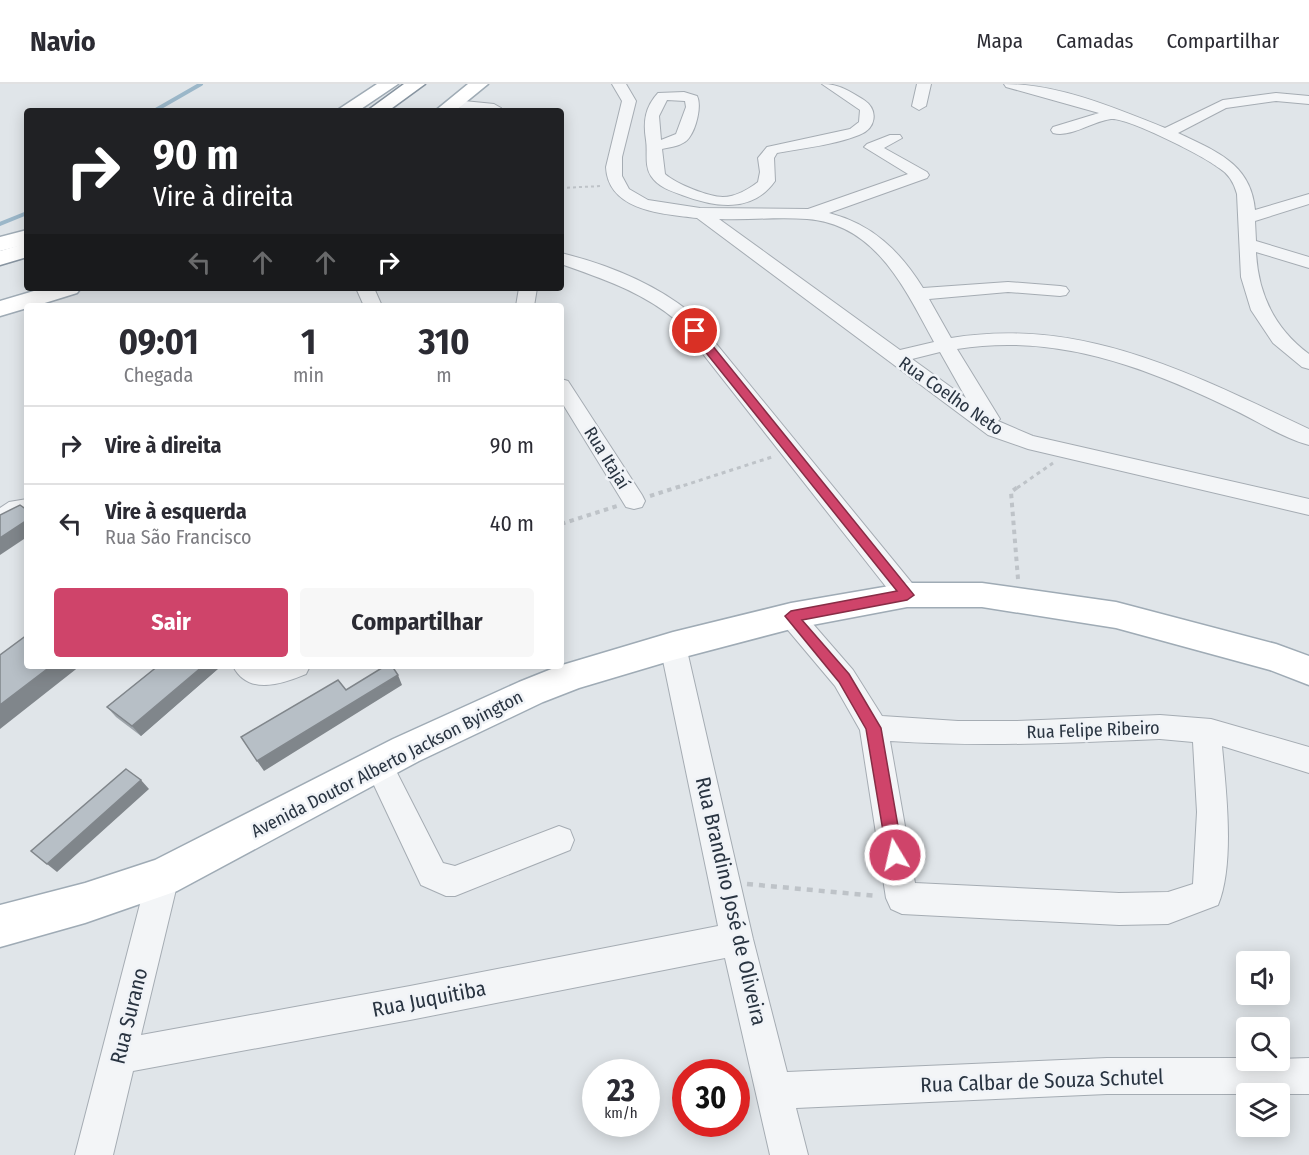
<!DOCTYPE html>
<html lang="pt">
<head>
<meta charset="utf-8">
<style>
  :root { --surface:#fff; --page:#f7f7f7; --text:#2b2b33; --muted:#7c7c81; --line:#e1e1e2; --accent:#cf446a }
  body { margin:0; font-family:"Fira Sans Condensed",sans-serif; background:var(--page); color:var(--text); height:100vh; display:flex; flex-direction:column; font-size:22px; white-space:nowrap }
  * { box-sizing:border-box; margin:0 }
  p { font-size:20px; color:var(--muted) }
  .icon { flex:none; width:33px; height:33px; fill:none; stroke:currentColor; stroke-width:2; stroke-linecap:round; stroke-linejoin:round }
  .map { position:relative; flex:1; overflow:hidden }
  .side { position:absolute; left:24px; top:219px; width:540px; height:366px; display:flex; flex-direction:column; background:var(--surface); border-radius:6px; box-shadow:0 3px 15px #0003 }
  .side>* { flex:none }
  .hud { position:absolute; left:24px; top:24px; width:540px; height:183px; border-radius:6px; box-shadow:0 3px 15px #0003; background:#202124; color:#fff; overflow:hidden }
  .tools { position:absolute; left:1236px; top:867px; display:grid; gap:12px }
  .tools a { display:grid; place-items:center; width:54px; height:54px; border-radius:6px; background:var(--surface); box-shadow:0 3px 15px #0003; font-size:30px }
  .speed { position:absolute; left:582px; top:975px; display:flex; gap:12px; font-size:30px; font-weight:700; text-align:center }
  .speed>* { display:grid; place-content:center; width:78px; height:78px; border-radius:50%; background:var(--surface); box-shadow:0 3px 15px #0003; line-height:1 }
  .speed small { font-size:15px; font-weight:400 }
  .speed .limit { border:9px solid #d22; background:#fff; color:#111 }
  .pin { position:absolute; display:grid; place-items:center; width:51px; height:51px; color:#fff; margin:-26px; border:3px solid #fff; border-radius:50%; box-shadow:0 2px 6px #0007 }
  .me { position:absolute; width:66px; margin:-33px; rotate:351deg; stroke-linejoin:round; filter:drop-shadow(0 0 4px #0008) }
  .turn { display:flex; align-items:center; gap:21px; height:126px; padding:0 30px; font-size:27px }
  .turn .icon { width:78px; height:78px; stroke-width:2.5 }
  .turn b { display:block; font-size:42px; line-height:51px }
  .lanes { display:flex; align-items:center; height:57px; padding:0 30px; background:#0003; justify-content:center; gap:30px; direction:ltr }
  .lanes .off { opacity:.35 }
  .eta { display:flex; justify-content:space-evenly; align-items:center; height:102px; text-align:center }
  .eta b { font-size:36px; font-weight:700; line-height:42px }
  .cta { display:flex; gap:12px; margin-top:auto; padding:12px 30px }
  .cta a { flex:1; height:69px; border-radius:6px; background:var(--accent); color:#fff; font-size:24px; font-weight:700; line-height:69px; text-align:center }
  .cta a+a { background:var(--page); color:var(--text) }
  ul { padding:0; list-style:none }
  li { display:flex; align-items:center; gap:18px; height:78px; padding:0 30px; border-top:2px solid var(--line) }
  li div { flex:1 }
  li b { display:block; font-size:22px }
  li em { font-style:normal }
  header { display:flex; align-items:center; gap:36px; box-sizing:border-box; height:84px; padding:0 30px; background:var(--surface); border-bottom:2px solid var(--line) }
  header strong { font-size:28px }
  nav { display:flex; gap:33px; margin-inline-start:auto; font-size:21px }
  .map>svg:first-child { display:block }
  .lines { fill:none; stroke-linecap:round; stroke-linejoin:round }
  .stream { stroke:#9bb7c9; stroke-width:4 }
  .minor-casing { stroke:#a5acb3; stroke-width:2 }
  .major-casing { stroke:#9fabb5; stroke-width:3 }
  .highway-casing { stroke:#8794a0; stroke-width:3 }
  .path-far3 { stroke:#bec3c8; stroke-width:2; stroke-dasharray:3 3; stroke-linecap:butt }
  .path-far2 { stroke:#bec3c8; stroke-width:3; stroke-dasharray:4 4; stroke-linecap:butt }
  .path-far1 { stroke:#bec3c8; stroke-width:4; stroke-dasharray:4.5 4.5; stroke-linecap:butt }
  .path { stroke:#bec3c8; stroke-width:4.5; stroke-dasharray:6 6; stroke-linecap:butt }
  .minor { fill:#f3f5f7; fill-rule:evenodd }
  .major { fill:#fff; fill-rule:evenodd }
  .highway { fill:#fff; fill-rule:evenodd }
  .wall { fill:#9da4aa }
  .shaded-wall { fill:#80868b }
  .building { fill:#b7bfc6; stroke:#80868b; stroke-width:1.5 }
  .route { fill:#cf446a; stroke:#872c45; stroke-width:1.5 }
  .labels { text-anchor:middle; stroke-width:5; stroke-linejoin:round; paint-order:stroke }
  .street-label { font-size:18px; fill:#293441; stroke:#f0f3f7 }
  .near-street-label { font-size:21px; fill:#293441; stroke:#f0f3f7 }
</style>
</head>
<body>
<header>
<strong>Navio</strong>
<nav><a>Mapa</a><a>Camadas</a><a>Compartilhar</a></nav>
</header>
<div class="map">
<svg width="1309" height="1071" viewBox="0 0 1309 1071">
  <rect width="100%" height="100%" fill="#e0e5e9"/>
  <g class="lines">
    <!-- stream -->
    <path class="stream" d="M154,27L201,0
      M0,140L27,129"/>
    <defs>
      <path id="minor" d="M612,0H626L636,17L622,73V92L629,105L648,116L700,124L808,125L908,90L864,63L867,60L890,51H900L902,54L884,64L927,88L929,91L927,94L829,129C872,140 900,167 923,204L1008,198L1060,202L1066,203L1069,207L1066,211L1060,212L1008,208L929,215L951,254C1083,232 1194,291 1309,345V361C1282,354 1256,336 1230,324C1143,282 1055,249 957,265L1000,335L998,337L1033,352L1309,415V431L1028,365L988,351L697,134C663,130 608,127 606,83L622,17ZM719,135C748,136 778,133 807,135C876,140 905,205 934,258L900,266ZM940,268L966,314L912,275Z
        M822,0C840,0 849,7 864,16C879,26 876,45 859,51C834,61 804,64 777,69L774,74L775,97C752,130 714,123 682,111C671,107 658,103 651,92C644,81 648,68 646,56C643,38 645,23 658,9L684,8L697,12C702,22 696,45 689,54C683,62 671,63 662,65L665,90C676,100 709,113 723,113C735,113 749,105 758,98L760,88L758,74L767,63L850,45L859,38L860,26ZM667,16L685,17L686,23L676,50L661,56L659,32Z
        M917,0H931L926,22L919,26L912,22Z
        M1004,0C1059,0 1115,24 1165,44L1223,16L1276,9L1309,12V20L1276,17L1226,24L1178,49C1215,67 1251,79 1255,126L1309,110V120L1255,137L1256,157L1309,173V184L1256,168C1258,210 1275,245 1309,270V285L1302,283L1273,259L1251,226L1241,193L1237,110C1234,99 1229,90 1219,84C1204,72 1127,33 1111,35C1093,37 1071,54 1053,49L1051,46L1053,43L1099,29L1006,3Z
        M454,16L494,20L501,24L499,27L449,23L447,20L449,17Z
        M561,169C606,180 654,199 691,229L916,504L919,511L916,518L907,521L898,518L677,237C643,208 603,195 561,180Z
        M356,204H374L382,222H364Z
        M519,204H537L534,222H516Z
        M561,295L568,297L642,411L645,417L642,423L634,425L626,423L561,317Z
        M27,415V431L0,443V424L9,418Z
        M791,522L800,525L853,586L882,632L958,637H1017L1160,631L1211,635L1309,663V689L1222,662C1226,706 1235,780 1218,821L1168,840L1119,841L902,830L891,825L886,814L860,646L835,602L782,539L778,532L782,525ZM1160,655L1193,658L1197,728L1193,800L1168,808L1119,809L915,799L890,657C981,663 1070,659 1160,655Z
        M673,551L682,555L686,562L753,855L787,988L1107,974H1246V976L1309,974V1010H1107L796,1024L808,1071H770L725,874L410,936L133,987L113,1071H75L147,793L152,782L163,778L174,782L179,793L141,951L410,902L718,842L660,562L664,555Z
        M233,582H310L306,590C282,600 248,612 233,582Z
        M378,667L388,671L443,779L455,782L559,742L570,746L574,756L570,766L455,812H446L421,801L364,680L368,671Z"/>
      <path id="major" d="M377,0H398L358,27H336Z
        M468,0H488L455,27H435Z
        M27,146V160L0,167V153Z
        M44,204H81L77,209L35,222H27V224L0,232V217Z
        M907,499H982L1116,518L1276,560L1309,572V601L1270,586L1116,544L982,523H907L791,545L673,576L579,604L543,618L419,677L177,807L85,839L0,863V821L85,799L155,776L393,655L519,598L559,582L673,548L791,519Z"/>
      <path id="highway" d="M404,0H425L388,27H367Z
        M27,159V173L0,181V167Z"/>
    </defs>
    <!-- minor casing -->
    <use href="#minor" class="minor-casing"/>
    <!-- major casing -->
    <use href="#major" class="major-casing"/>
    <!-- highway casing -->
    <use href="#highway" class="highway-casing"/>
    <!-- path-far3 -->
    <path class="path-far3" d="M561,104L602,102"/>
    <!-- path-far2 -->
    <path class="path-far2" d="M676,404L775,372
      M1017,404L1053,379"/>
    <!-- path-far1 -->
    <path class="path-far1" d="M650,412L681,402
      M561,440L617,422
      M1018,495L1011,408L1019,402"/>
    <!-- path -->
    <path class="path" d="M747,800L877,812"/>
    <!-- minor -->
    <use href="#minor" class="minor"/>
    <!-- major -->
    <use href="#major" class="major"/>
    <!-- highway -->
    <use href="#highway" class="highway"/>
  </g>
  <!-- wall -->
  <path class="wall" d="M158,582H217L219,584L141,652L116,633L107,623Z"/>
  <!-- shaded-wall -->
  <path class="shaded-wall" d="M27,436V453L0,471V454Z
    M51,582H80L0,645V621Z
    M203,582H217L219,584L141,652L132,642Z
    M398,591L402,601L264,687L257,677Z
    M141,696L149,705L57,788L47,780Z"/>
  <!-- building -->
  <path class="building" d="M20,421L27,426V436L0,454V431Z
    M27,551V582H51L0,621V571Z
    M158,582H203L132,642L107,623Z
    M385,582H392L398,591L257,677L241,653L338,596L346,606Z
    M126,685L141,696L47,780L31,767Z"/>
  <!-- route -->
  <path class="route" d="M695,244L699,245L914,511L907,516L802,536L849,590L881,644L903,771L901,777L895,779L889,777L887,771L866,645L839,598L785,532L791,527L897,507L691,250L690,247Z"/>
  <g class="labels">
    <!-- street labels -->
    <g class="street-label">
      <text transform="translate(951 312) rotate(35)" y="6">Rua Coelho Neto</text>
      <text transform="translate(607 374) rotate(58)" y="6">Rua Itajaí</text>
      <text transform="translate(1093 646) rotate(-2)" y="6">Rua Felipe Ribeiro</text>
      <text transform="translate(387 680) rotate(-27)" y="6">Avenida Doutor Alberto Jackson Byington</text>
    </g>
    <!-- near-street labels -->
    <g class="near-street-label">
      <text transform="translate(731 817) rotate(77)" y="7">Rua Brandino José de Oliveira</text>
      <text transform="translate(429 915) rotate(-11)" y="7">Rua Juquitiba</text>
      <text transform="translate(129 932) rotate(-76)" y="7">Rua Surano</text>
      <text transform="translate(1042 997) rotate(-2)" y="7">Rua Calbar de Souza Schutel</text>
    </g>
  </g>
</svg>
<div class="tools">
<a><svg class="icon" aria-label="sound" viewBox="0 0 24 24"><path d="M4 9h4l5-4v14l-5-4H4zM17 9q2 3 0 6"/></svg></a>
<a><svg class="icon" aria-label="search" viewBox="0 0 24 24"><circle cx="10" cy="10" r="6"/><path d="M15 15l6 6"/></svg></a>
<a><svg class="icon" aria-label="layers" viewBox="0 0 24 24"><path d="M12 4l9 5-9 5-9-5zM3 14l9 5 9-5"/></svg></a>
</div>
<div class="speed"><div>23<small>km/h</small></div><div class="limit">30</div></div>
<div class="pin" style="left:695px;top:247px;background:#d93025"><svg class="icon" aria-label="arrive" viewBox="0 0 24 24"><path d="M6 21V4h12l-3 4 3 4H6"/></svg></div>
<svg class="me" style="left:895px;top:771px" viewBox="-20 -20 40 40"><circle r="17" fill="#cf446a" stroke="#fff" stroke-width="3"/><path d="M0-11L8 9 0 5-8 9z" fill="#fff"/></svg>
<div class="hud">
<div class="turn"><svg class="icon" aria-label="right" viewBox="0 0 24 24"><path d="M7 20v-9h11M14 6l5 5-5 5"/></svg><div><b>90 m</b>Vire à direita</div></div>
<div class="lanes"><svg class="icon off" aria-label="left" viewBox="0 0 24 24"><path d="M17 20v-9H6M10 6l-5 5 5 5"/></svg><svg class="icon off" aria-label="ahead" viewBox="0 0 24 24"><path d="M12 20V5M6 11l6-6 6 6"/></svg><svg class="icon off" aria-label="ahead" viewBox="0 0 24 24"><path d="M12 20V5M6 11l6-6 6 6"/></svg><svg class="icon" aria-label="right" viewBox="0 0 24 24"><path d="M7 20v-9h11M14 6l5 5-5 5"/></svg></div>
</div>
<section class="side">
<div class="eta">
<div><b>09:01</b><p>Chegada</p></div>
<div><b>1</b><p>min</p></div>
<div><b>310</b><p>m</p></div>
</div>
<ul>
<li><svg class="icon" aria-label="right" viewBox="0 0 24 24"><path d="M7 20v-9h11M14 6l5 5-5 5"/></svg><div><b>Vire à direita</b></div><em>90 m</em></li>
<li><svg class="icon" aria-label="left" viewBox="0 0 24 24"><path d="M17 20v-9H6M10 6l-5 5 5 5"/></svg><div><b>Vire à esquerda</b><p>Rua São Francisco</p></div><em>40 m</em></li>
</ul>
<div class="cta"><a>Sair</a><a>Compartilhar</a></div>
</section>
</div>
</body>
</html>
